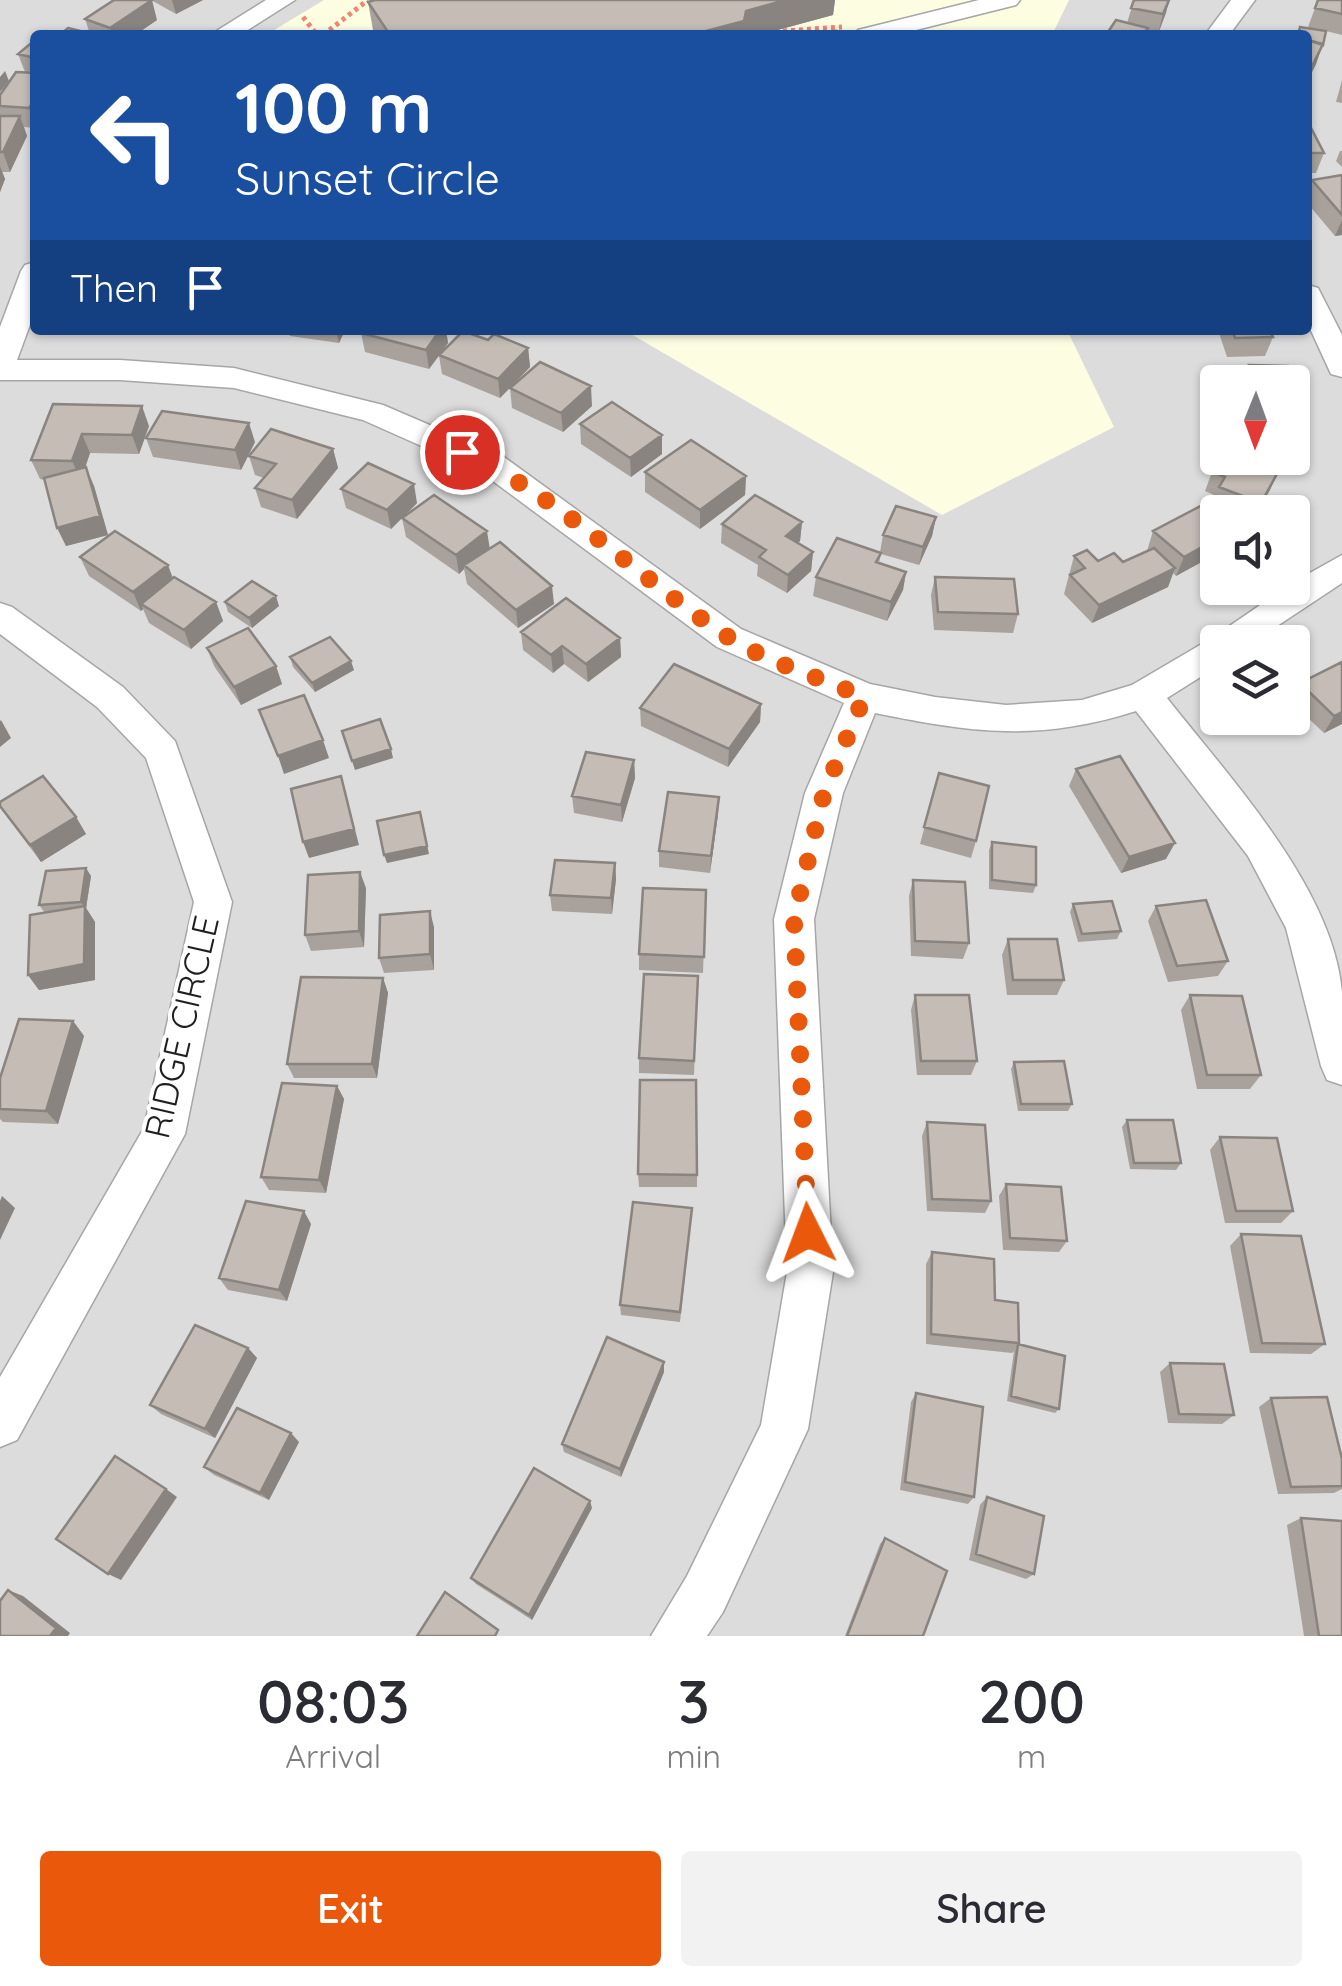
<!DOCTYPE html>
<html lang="en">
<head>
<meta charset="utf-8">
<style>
  :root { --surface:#fff; --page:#f2f2f3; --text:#2b2b33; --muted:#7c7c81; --accent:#ea580c }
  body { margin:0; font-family:Quicksand,sans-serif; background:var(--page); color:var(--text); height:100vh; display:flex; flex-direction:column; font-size:38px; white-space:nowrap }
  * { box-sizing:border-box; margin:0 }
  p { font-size:32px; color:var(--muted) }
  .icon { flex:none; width:55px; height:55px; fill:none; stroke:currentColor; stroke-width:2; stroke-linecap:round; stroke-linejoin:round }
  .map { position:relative; height:1636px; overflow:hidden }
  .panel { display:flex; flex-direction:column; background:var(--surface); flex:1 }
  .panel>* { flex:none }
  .guide { position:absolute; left:30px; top:30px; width:1282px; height:305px; border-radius:10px; box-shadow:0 2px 8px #0004; background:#1a4fa0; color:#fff; overflow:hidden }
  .needle { width:65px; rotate:181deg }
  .fabs { position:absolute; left:1200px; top:365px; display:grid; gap:20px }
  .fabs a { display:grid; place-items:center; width:110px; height:110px; border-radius:10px; background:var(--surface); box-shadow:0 2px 8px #0004; font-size:50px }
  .pin { position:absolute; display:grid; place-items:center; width:85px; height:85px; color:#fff; margin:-42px; border:5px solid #fff; border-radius:50%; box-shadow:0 2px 10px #0007 }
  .me { position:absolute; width:110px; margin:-55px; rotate:357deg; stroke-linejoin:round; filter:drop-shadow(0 0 8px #0008) }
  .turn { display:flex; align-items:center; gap:35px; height:210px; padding:0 40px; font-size:45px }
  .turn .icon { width:130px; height:130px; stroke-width:2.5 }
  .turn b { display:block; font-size:70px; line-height:85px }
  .then { display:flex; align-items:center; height:95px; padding:0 40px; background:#0003; gap:20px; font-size:38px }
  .eta { display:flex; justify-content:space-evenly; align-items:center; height:170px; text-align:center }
  .eta b { font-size:60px; font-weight:600; line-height:70px }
  .action { display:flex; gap:20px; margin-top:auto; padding:20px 40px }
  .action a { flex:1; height:115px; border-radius:10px; background:var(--accent); color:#fff; font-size:40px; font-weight:600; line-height:115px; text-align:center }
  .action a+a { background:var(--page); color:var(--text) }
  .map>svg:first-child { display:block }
  .residential { fill:#dddcdc; fill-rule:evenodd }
  .education { fill:#fdfee1 }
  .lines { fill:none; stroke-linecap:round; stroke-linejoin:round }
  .minor-casing { stroke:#a6a6a6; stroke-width:3 }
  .path { stroke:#f48572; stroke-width:5; stroke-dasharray:4 4; stroke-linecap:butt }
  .minor { fill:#fff; fill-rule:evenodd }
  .wall { fill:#a9a29c }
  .shaded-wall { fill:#89847f }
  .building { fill:#c4bcb5; stroke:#89847f; stroke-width:2.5 }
  .route { stroke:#ea580c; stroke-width:18; stroke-dasharray:0 32.4 }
  .labels { text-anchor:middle; stroke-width:8; stroke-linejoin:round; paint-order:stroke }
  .street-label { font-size:35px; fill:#1f1f1f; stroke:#fff }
</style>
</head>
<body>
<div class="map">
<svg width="1342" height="1636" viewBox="0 0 1342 1636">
  <rect width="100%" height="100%" fill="#efede6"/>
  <!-- residential -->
  <path class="residential" d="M0,0H1342V1636H0ZM35,35H1308V330H35ZM1218,382H1292V458H1218ZM1218,512H1292V588H1218ZM1218,642H1292V718H1218Z"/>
  <!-- education -->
  <path class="education" d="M324,0H1069L1052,35H266Z
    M624,330H1067L1114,427L942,515Z"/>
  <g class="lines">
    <defs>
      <path id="minor" d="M266,0H295L240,35H210Z
        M979,0H1020L1016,5L896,35H855L858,30Z
        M1231,0H1255L1229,35H1205Z
        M35,262V311L17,360H120L234,368L383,405L504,457L741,629L870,684L935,697L1006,705L1082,700L1132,685L1212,638L1285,588H1292V583L1342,555V583L1253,642H1218V666L1167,698C1229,777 1334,889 1342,993C1342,1023 1342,1055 1342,1085L1327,1080L1321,1066L1286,928L1248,856L1136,711C1038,742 974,733 875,713L843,793L814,919L833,1272L808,1429L723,1612L707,1636H651L687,1576L761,1425L787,1272L774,919L805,793L844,703L717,647L482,473L363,420L234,388L120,380H0V327L21,271L25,265Z
        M1308,285L1318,288L1342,335V377L1331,374L1308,324Z
        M0,603L12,607L123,687L175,741L232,902L185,1134L17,1440L0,1447V1377L144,1128L194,902L146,758L97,707L0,634Z"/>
    </defs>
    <!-- minor casing -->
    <use href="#minor" class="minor-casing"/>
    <!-- path -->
    <path class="path" d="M303,17L317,35
      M783,31L842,27
      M323,35L368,0
      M826,35L840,31"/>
    <!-- minor -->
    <use href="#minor" class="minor"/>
  </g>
  <!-- wall -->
  <path class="wall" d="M151,0H203L176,14Z
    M375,0H835L833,15L759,35H376L373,30L368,2Z
    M1134,0H1170L1158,34L1147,31L1127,23Z
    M1318,0H1342V35L1326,31L1316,64L1308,80V35H1298L1300,27H1308Z
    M85,19L157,20L135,35H41L90,34Z
    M35,40V128L24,127L27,136L10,172H2L5,179L0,192V95L25,72L18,54Z
    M1342,80V103L1336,102Z
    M1308,126L1324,153L1316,173H1308Z
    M1340,151H1342V167L1336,161Z
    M1342,175V235L1335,236L1308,204V191L1312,180Z
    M288,330H345L339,343L290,336Z
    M363,330H446L448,343L442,352L488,340L528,348L530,367L500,398L442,374L439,356L429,369L365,352L361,333Z
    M1218,330H1270L1273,337L1265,356L1227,357Z
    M1249,365L1288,366L1302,414L1293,433L1292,382H1221L1224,375L1245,376Z
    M510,388L592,406L563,432L512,408Z
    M53,404L149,426L139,454L90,453L85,467L94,486L108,535L66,546L44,480L40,479L31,460Z
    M580,424L662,454L631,477L581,444Z
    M146,438L255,442L241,470L153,457Z
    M333,449L338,468L297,519L261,507L255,488L264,478L255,475L249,456Z
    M1286,458L1258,512H1228L1221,510L1218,512V553L1176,576L1173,573L1168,587L1092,623L1064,594L1074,556L1098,561L1123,562L1147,551L1153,531L1213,503L1216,496L1205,491L1212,472Z
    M645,472L746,476L745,495L700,529L645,492Z
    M341,489L417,503L403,518L490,549L554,604L518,628L467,584L464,569L459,574L406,537L402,518L391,529L346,508Z
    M936,517L932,536L919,565L881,554L879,563L906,572L903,590L887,621L813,596L816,577L880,552L883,535Z
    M802,522L800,541L798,543L813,552L811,571L787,593L757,576L758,565L721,543L722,524Z
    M80,557L173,578L216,602L223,621L191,649L149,623L143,609L141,611L89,576Z
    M935,577L1018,614L1013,633L934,630L931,595Z
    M225,602L279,606L252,628L228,612Z
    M521,632L620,638L621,657L588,682L564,664L553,673L523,650Z
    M207,648L276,666L282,684L241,705L214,666Z
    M290,657L354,670L315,692L293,667Z
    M1342,662V724L1324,733L1292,703V697L1300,683Z
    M761,704L760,722L728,767L641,726L640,708Z
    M634,760L635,778L622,822L574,813L572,796Z
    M1076,769L1166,859L1121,873L1069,786Z
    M939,773L976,841L971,858L920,844Z
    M0,807L76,817L86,834L41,862Z
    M718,814L710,873L659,867V851Z
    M992,842L1036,885L1033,893L989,889V850Z
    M615,863L616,879L612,914L552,911L550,895Z
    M91,876L86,908L95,922V980L39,990L28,975L45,913L39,905Z
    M913,880L969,943L963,959L911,956L909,896Z
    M366,888L364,947L311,951L305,935Z
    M706,890L703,973L639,970V954Z
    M1073,904L1121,931L1117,939L1078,942L1070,912Z
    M1156,906L1228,961L1218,976L1168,982L1148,921Z
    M434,927V970L384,973L379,958Z
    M1008,939L1064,980L1057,995H1007L1002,955Z
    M698,976L694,1075L639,1073V1058Z
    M383,978L388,993L377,1078H294L287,1064Z
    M915,995L977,1061L971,1075H917L911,1010Z
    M1190,995L1261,1075L1250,1089H1197L1181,1010Z
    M73,1021L84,1036L58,1124L3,1122L0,1119V1078Z
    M1014,1062L1072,1104L1068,1111H1018L1011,1069Z
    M337,1086L344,1099L326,1193L269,1190L261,1177Z
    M1127,1120L1181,1163L1176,1170L1130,1169L1122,1127Z
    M927,1122L991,1201L985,1213L927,1211L922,1136Z
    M1220,1137L1293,1211L1281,1223H1225L1210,1150Z
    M638,1174L697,1175V1187H639Z
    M1006,1184L1067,1241L1059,1252L1003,1250L999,1196Z
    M691,1220L680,1322L621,1315L620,1305Z
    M311,1224L287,1301L228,1290L219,1278Z
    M1241,1234L1325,1344L1311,1354L1250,1353L1230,1246Z
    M932,1252L995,1300L1059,1409L1055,1413L1007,1401L1014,1351L1012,1353L926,1344V1264Z
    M248,1348L257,1358L215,1438L161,1414L150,1405Z
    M664,1362V1372L621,1477L564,1452L562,1444Z
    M1170,1363L1234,1415L1222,1424L1168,1423L1160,1372Z
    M916,1393L974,1497L968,1504L900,1490L911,1402Z
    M1271,1398L1342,1459V1489L1334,1493L1278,1494L1259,1407Z
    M299,1442L269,1500L214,1475L204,1467Z
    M987,1497L1034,1574L1026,1579L969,1560L980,1505Z
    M592,1508L532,1620L476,1584L471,1578Z
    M1301,1518L1342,1636H1304L1287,1525Z
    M885,1538L923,1636H845L880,1544Z"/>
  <!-- shaded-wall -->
  <path class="shaded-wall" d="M152,0L157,20L135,35H113L110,28Z
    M172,0H203L176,14Z
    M786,0H835L833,15L759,35H691L746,11Z
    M1169,0L1166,13L1158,34L1163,14Z
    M1323,44L1316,64L1308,80L1312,66Z
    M5,71L9,81L0,92V77Z
    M35,99V125L29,108Z
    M20,116L27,136L10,172L3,152Z
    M0,166L5,179L0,192Z
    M1342,220V235L1335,236Z
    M336,330H345L339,343Z
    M440,330H446L448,343L429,369L426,350Z
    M528,348L530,367L500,398L498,379Z
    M591,386L592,406L563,432L561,413Z
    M142,406L149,426L139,454L132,435Z
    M249,423L255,442L241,470L235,450Z
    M82,434L90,453L81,480L72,461Z
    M662,435V454L631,477L630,458Z
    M333,449L338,468L297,519L292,500Z
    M86,467L94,486L108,535L66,546L57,528Z
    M1279,470L1270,490L1257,512L1261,503Z
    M746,476L745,495L700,529V510Z
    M414,484L417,503L391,529L387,510Z
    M936,517L932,536L919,565L923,547Z
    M802,522L800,541L784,554L786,536Z
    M487,531L490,550L464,565V569L459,574L456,555Z
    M1218,538V553L1176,576L1184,557Z
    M813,552L811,571L787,593L788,575Z
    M168,565L175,584L141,604L143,609L141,611L133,592Z
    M1175,568L1168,587L1092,623L1099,605Z
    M906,572L903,590L887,621L891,602Z
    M552,586L554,604L518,628L516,610Z
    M276,596L279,606L252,628L249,618Z
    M216,602L223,621L191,649L184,630Z
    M620,638L621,657L588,682L586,664Z
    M562,646L564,664L553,673L551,655Z
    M351,661L354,670L315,692L312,683Z
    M276,666L282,684L241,705L234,687Z
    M761,704L760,722L728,767L729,749Z
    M1342,712V724L1324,733L1334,716Z
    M1,720L11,738L0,747V721Z
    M323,740L329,758L284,774L278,756Z
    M391,749L393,758L355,770L352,761Z
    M634,760L635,778L622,822L621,805Z
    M341,776L359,845L309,858L303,842Z
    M719,797L718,814L710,873L711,856Z
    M420,812L429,854L387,863L384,855Z
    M76,817L86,834L41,862L30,845Z
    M1175,843L1166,859L1121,873L1129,857Z
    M615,863L616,879L612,914L611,898Z
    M86,868L91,876L86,908L95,922V980L39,990L28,975L85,908L81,902Z
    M360,872L366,888L364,947L359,931Z
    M430,911L434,927V970L430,954Z
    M383,978L388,993L377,1078L372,1064Z
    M73,1021L84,1036L58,1124L46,1111Z
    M337,1086L344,1099L326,1193L319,1180Z
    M2,1196L15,1208L0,1240V1201Z
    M304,1211L311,1224L287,1301L279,1290Z
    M248,1348L257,1358L215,1438L205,1429Z
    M664,1362V1372L621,1477L620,1469Z
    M291,1433L299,1442L269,1500L260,1493Z
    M166,1489L177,1497L121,1580L108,1574Z
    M590,1501L592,1508L532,1620L529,1615Z
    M8,1590L23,1596L70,1633L68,1636H50Z"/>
  <!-- building -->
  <path class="building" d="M114,0H152L110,28L85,19Z
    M375,0H786L746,11L744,21L691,35H390L368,2Z
    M1134,0H1169L1163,14L1131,8Z
    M1318,0H1342V14L1315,8Z
    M1116,20L1148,28L1143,35H1106Z
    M1300,27L1326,31L1323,45L1308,40V35H1298Z
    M68,28L96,35H41L46,31L61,34Z
    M35,40V58L18,54Z
    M1308,40L1323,44L1312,66L1308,65Z
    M16,72L35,73V99L29,108L0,106V95Z
    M0,116H20L3,152H0Z
    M1308,126H1310L1324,153H1308Z
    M1342,175V215L1312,180Z
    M363,330H440L426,350L361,333Z
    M1232,330H1270L1273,337L1235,338Z
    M463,331L488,340L494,334L528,348L498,379L439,355Z
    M540,362L591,386L561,413L510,388Z
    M1249,365L1288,366L1302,414H1292V382H1226L1224,375L1252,376Z
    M612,402L662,435L630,458L580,424Z
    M53,404L142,406L132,435L82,434L72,461L31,460Z
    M162,411L249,423L235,450L146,438Z
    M271,429L333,449L292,500L255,488L276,464L249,456Z
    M691,440L746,476L700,510L645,472Z
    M1221,458H1243L1279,470L1261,503L1219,487L1225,477L1212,472Z
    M1246,458H1286L1280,470Z
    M368,463L414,484L387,510L341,489Z
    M86,467L100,516L57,528L44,478Z
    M434,495L487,531L456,555L402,518Z
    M755,495L802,522L786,536L813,552L788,575L759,557L766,550L722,524Z
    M1210,501L1224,512H1218V538L1184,557L1153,531Z
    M896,506L936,517L923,547L883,535Z
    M115,531L168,565L133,592L80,557Z
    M837,538L881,553L876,562L906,572L891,602L816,577Z
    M500,542L552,586L516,610L464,565Z
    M1154,548L1175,568L1099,605L1070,575L1085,568L1074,556L1087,550L1098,561L1114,553L1123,562Z
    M174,577L216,602L184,630L141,604Z
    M935,577L1014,579L1018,614L938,612Z
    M252,581L276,596L249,618L225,602Z
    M566,598L620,638L586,664L562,646L551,655L521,632Z
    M248,628L276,666L234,687L207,648Z
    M330,637L351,661L312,683L290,657Z
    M1342,662V712L1334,716L1300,683Z
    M674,664L761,704L729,749L640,708Z
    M304,695L323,740L278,756L259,710Z
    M380,719L391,749L352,761L342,731Z
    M586,752L634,760L621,805L572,796Z
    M1120,756L1175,843L1129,857L1076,769Z
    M939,773L989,786L976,841L924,827Z
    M43,776L76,817L30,845L0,806V802Z
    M341,776L354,829L303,842L291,789Z
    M668,792L719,797L711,856L659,851Z
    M420,812L427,846L384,855L377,821Z
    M992,842L1036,847V885L992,880Z
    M555,860L615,863L611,898L550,895Z
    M86,868L81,902L39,905L46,871Z
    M360,872L359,931L305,935L308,875Z
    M913,880L965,882L969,943L915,941Z
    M643,888L706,890L704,957L639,954Z
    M1206,900L1228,961L1177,966L1156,906Z
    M1112,901L1121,931L1082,934L1073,904Z
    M85,906L84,964L28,975L30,915Z
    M430,911V954L379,958L380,915Z
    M1008,939H1057L1064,980H1013Z
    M644,974L698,976L694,1061L639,1058Z
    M301,977L383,978L372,1064H287Z
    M915,995H969L977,1061H921Z
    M1190,995L1242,996L1261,1075H1207Z
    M19,1019L73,1021L46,1111L0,1109V1078Z
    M1064,1061L1072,1104H1021L1014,1062Z
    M640,1080H696L697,1175L638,1174Z
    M282,1083L337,1086L319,1180L261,1177Z
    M1127,1120H1173L1181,1163H1134Z
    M927,1122L985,1125L991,1201L932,1199Z
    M1220,1137L1277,1138L1293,1211H1236Z
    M1006,1184L1061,1187L1067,1241L1010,1238Z
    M246,1201L304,1211L279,1290L219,1278Z
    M633,1202L692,1208L680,1312L620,1305Z
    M1241,1234L1301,1236L1325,1344L1262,1343Z
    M932,1252L994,1259L995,1300L1018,1303L1019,1343L931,1334Z
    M195,1325L248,1348L205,1429L150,1405Z
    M607,1337L664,1362L620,1469L562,1444Z
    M1018,1344L1065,1356L1059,1409L1011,1396Z
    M1170,1363L1224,1364L1234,1415L1179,1414Z
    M916,1393L983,1407L974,1497L905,1482Z
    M1327,1397L1342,1459V1486L1291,1487L1271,1398Z
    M237,1408L291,1433L260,1493L204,1467Z
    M115,1456L166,1489L108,1574L56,1539Z
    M534,1468L590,1501L529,1615L471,1578Z
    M987,1497L1044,1516L1034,1574L976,1554Z
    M1301,1518L1342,1521V1636H1319Z
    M885,1538L947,1571L923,1636H847Z
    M8,1590L56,1628L50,1636H0V1601Z
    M445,1592L498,1630L495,1636H417Z"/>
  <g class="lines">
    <!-- route -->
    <path class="route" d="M462,452C560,496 636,576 725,635C764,661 821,678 864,697L824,793L794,919L808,1233"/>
  </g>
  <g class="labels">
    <!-- street labels -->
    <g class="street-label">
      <text transform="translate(182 1027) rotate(-77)" y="12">RIDGE CIRCLE</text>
    </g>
  </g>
</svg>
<div class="fabs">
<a><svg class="needle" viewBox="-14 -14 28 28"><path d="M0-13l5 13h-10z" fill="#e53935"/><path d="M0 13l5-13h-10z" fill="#7c7c81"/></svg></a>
<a><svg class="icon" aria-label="sound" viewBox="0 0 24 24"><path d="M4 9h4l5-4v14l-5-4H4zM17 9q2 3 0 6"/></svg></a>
<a><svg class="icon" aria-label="layers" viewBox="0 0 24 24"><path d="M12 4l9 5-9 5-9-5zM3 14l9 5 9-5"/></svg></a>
</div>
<div class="pin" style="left:462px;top:452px;background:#d93025"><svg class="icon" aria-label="arrive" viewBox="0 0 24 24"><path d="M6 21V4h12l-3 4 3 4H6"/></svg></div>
<svg class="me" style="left:808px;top:1233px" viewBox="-20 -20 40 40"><path d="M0-17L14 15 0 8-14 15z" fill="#ea580c" stroke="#fff" stroke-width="4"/></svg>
<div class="guide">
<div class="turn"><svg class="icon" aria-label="left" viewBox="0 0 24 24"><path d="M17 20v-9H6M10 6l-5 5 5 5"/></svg><div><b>100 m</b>Sunset Circle</div></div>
<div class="then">Then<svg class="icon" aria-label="arrive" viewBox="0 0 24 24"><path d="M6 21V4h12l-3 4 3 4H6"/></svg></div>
</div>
</div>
<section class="panel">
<div class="eta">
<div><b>08:03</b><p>Arrival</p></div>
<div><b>3</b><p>min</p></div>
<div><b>200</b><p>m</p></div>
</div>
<div class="action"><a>Exit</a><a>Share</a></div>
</section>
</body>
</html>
